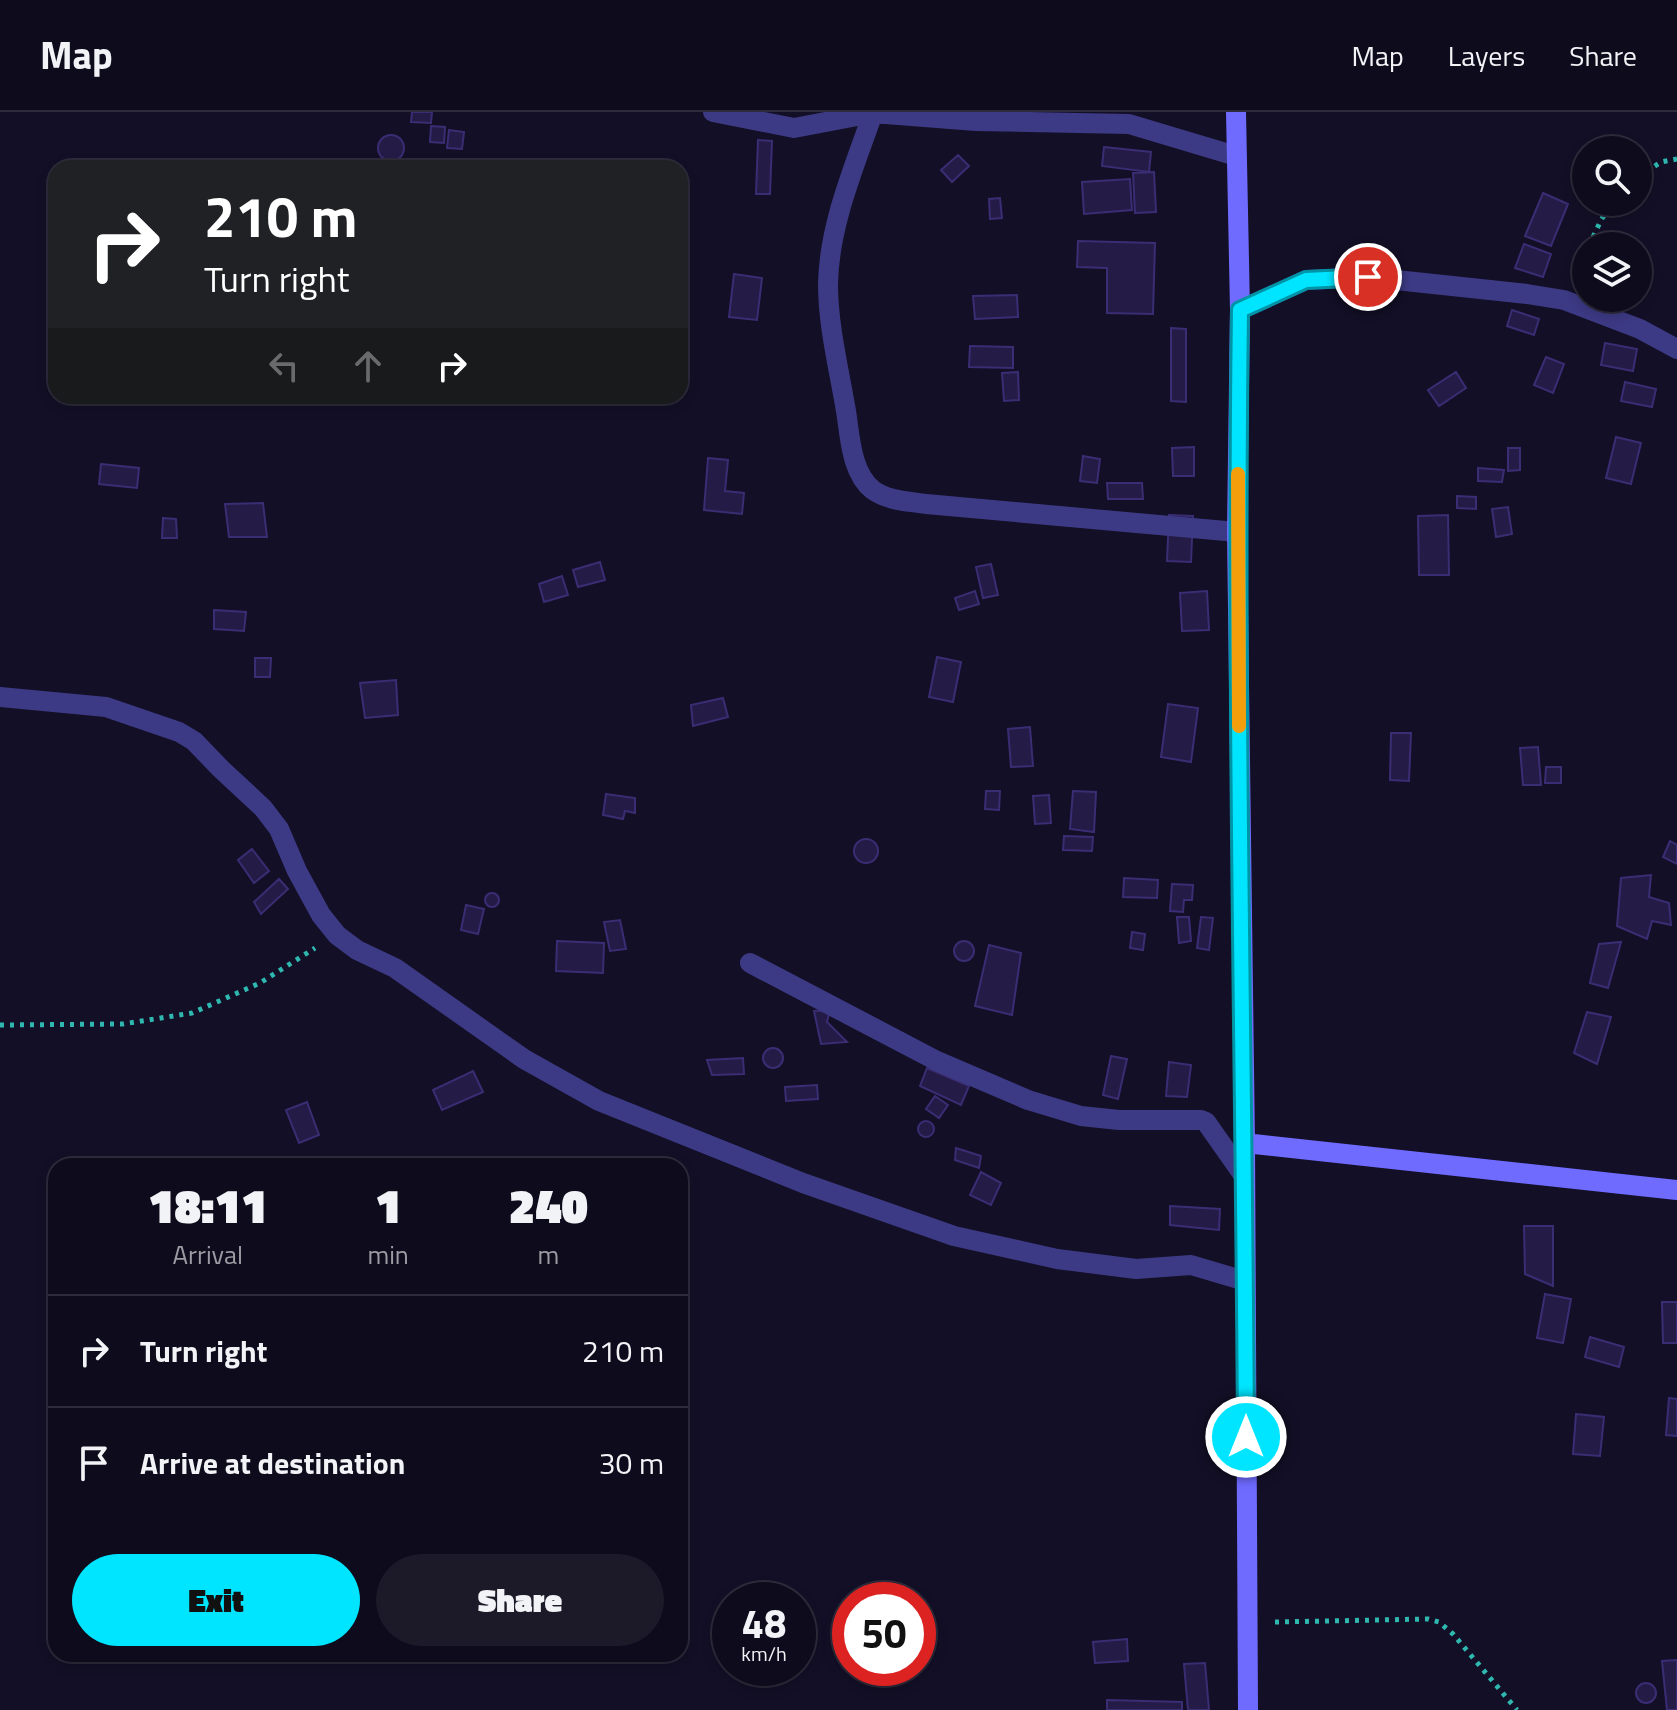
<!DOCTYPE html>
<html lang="en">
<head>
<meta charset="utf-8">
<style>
  :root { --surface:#0e0b1c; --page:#1c1929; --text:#f1f3f6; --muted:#9b9ba3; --line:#2e2b3b; --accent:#00e5ff }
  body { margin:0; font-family:"Titillium Web",sans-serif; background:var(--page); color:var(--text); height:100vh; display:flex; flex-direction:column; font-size:30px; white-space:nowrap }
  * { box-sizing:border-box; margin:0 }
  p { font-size:26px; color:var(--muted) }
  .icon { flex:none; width:44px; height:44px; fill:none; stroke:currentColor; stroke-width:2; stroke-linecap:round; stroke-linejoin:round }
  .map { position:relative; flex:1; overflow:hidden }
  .details { position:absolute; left:48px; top:1046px; width:640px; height:504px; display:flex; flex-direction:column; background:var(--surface); border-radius:24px; box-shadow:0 4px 12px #0003,0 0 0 2px var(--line) }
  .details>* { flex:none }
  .banner { position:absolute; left:48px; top:48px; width:640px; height:244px; border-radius:24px; box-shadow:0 4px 12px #0003,0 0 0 2px var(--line); background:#202124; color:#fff; overflow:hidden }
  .buttons { position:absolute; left:1572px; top:24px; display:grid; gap:16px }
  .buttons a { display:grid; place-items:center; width:80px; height:80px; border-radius:50%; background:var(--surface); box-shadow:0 4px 12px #0003,0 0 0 2px var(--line); font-size:40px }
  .speed { position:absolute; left:712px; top:1470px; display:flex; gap:16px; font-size:40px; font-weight:700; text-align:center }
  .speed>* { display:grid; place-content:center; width:104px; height:104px; border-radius:50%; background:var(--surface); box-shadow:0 4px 12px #0003,0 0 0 2px var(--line); line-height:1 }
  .speed small { font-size:20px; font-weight:400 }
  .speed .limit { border:12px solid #d22; background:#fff; color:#111 }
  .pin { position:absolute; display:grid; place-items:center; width:68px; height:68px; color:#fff; margin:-34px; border:4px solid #fff; border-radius:50%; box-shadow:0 2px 8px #0007 }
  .me { position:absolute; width:88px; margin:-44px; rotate:0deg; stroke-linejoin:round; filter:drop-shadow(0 0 6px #0008) }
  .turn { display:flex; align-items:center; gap:28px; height:168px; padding:0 24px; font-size:36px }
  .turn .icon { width:104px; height:104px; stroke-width:2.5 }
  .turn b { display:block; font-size:56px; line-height:68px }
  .lanes { display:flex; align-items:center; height:76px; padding:0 24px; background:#0003; justify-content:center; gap:40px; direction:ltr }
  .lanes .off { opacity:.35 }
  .eta { display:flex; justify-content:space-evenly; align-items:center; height:136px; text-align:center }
  .eta b { font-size:48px; font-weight:800; line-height:56px }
  .action { display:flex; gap:16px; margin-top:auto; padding:16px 24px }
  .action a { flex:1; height:92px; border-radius:48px; background:var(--accent); color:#111; font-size:32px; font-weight:800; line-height:92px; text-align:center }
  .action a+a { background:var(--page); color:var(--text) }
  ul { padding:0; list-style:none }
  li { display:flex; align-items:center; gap:24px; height:112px; padding:0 24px; border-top:2px solid var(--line) }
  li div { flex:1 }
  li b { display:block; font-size:30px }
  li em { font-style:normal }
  header { display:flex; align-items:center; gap:48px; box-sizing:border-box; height:112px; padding:0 40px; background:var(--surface); border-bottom:2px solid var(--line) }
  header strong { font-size:38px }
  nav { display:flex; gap:44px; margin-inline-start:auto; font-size:28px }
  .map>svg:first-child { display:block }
  .building { fill:#241b47; stroke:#3b2d73; stroke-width:2 }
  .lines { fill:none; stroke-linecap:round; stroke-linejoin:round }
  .path { stroke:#2fb8b0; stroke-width:5; stroke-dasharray:4 6; stroke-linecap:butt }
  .street { stroke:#3d3a85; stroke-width:20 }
  .secondary { stroke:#6f6bff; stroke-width:20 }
  .route-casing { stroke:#0095a6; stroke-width:20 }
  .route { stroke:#00e5ff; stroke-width:14 }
  .slow { stroke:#f59e0b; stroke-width:14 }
</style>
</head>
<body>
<header>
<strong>Map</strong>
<nav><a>Map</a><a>Layers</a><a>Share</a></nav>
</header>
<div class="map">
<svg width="1677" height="1598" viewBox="0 0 1677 1598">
  <rect width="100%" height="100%" fill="#130f26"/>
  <!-- building -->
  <path class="building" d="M412,0H432L431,11L411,10Z
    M431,14L445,15L444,31L430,30Z
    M449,18L464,20L462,37L447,36Z
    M378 36a13 13 0 1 1 26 0a13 13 0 1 1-26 0Z
    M758,28L772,29L770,82H756Z
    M1104,35L1151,40L1149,60L1102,54Z
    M958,43L969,54L952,70L941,58Z
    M1154,60L1156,100L1135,101L1133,61Z
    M1130,67L1132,98L1084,102L1082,70Z
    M1543,81L1568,92L1551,134L1525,124Z
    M1000,86L1002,106L990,107L989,87Z
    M1078,129L1155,131L1153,202L1107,201V156L1077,155Z
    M1524,132L1551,142L1543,165L1515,156Z
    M734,162L762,166L757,208L729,205Z
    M1017,183L1018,205L975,207L973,184Z
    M1512,198L1539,207L1534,223L1507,214Z
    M1171,216L1186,217V290L1171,289Z
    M1605,231L1637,237L1633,259L1601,253Z
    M970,234L1013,235V256L969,255Z
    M1546,245L1564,252L1553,281L1534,273Z
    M1018,260L1019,288L1004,289L1002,261Z
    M1456,260L1466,276L1439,294L1428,278Z
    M1625,270L1656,277L1652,295L1621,289Z
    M1616,325L1641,331L1631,372L1606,366Z
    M1194,335V364H1173L1172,336Z
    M1508,336H1520V358L1508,359Z
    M1083,344L1100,347L1097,371L1080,369Z
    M708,346L728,348L725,379L744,381L742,402L704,398Z
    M101,352L139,356L137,376L99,372Z
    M1478,356L1504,358L1502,370L1478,369Z
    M1107,371H1142L1143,387H1108Z
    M1457,384L1476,385V397L1457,396Z
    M263,391L267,425H229L225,392Z
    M1508,395L1512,422L1496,425L1492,397Z
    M1169,403L1193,404L1191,450L1167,449Z
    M1448,403L1449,463H1419L1418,404Z
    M163,406L176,407L177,426H162Z
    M600,450L605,468L578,475L573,458Z
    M991,452L998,483L983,486L976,455Z
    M562,464L568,483L544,490L539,472Z
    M975,479L979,492L959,498L955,486Z
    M1207,479L1209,518L1182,519L1180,481Z
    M214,498L246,500L244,519L214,517Z
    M937,545L961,550L953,590L929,585Z
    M255,546H271L270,565H255Z
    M396,568L398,603L365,606L360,571Z
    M723,586L728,605L693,614L691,593Z
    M1168,592L1198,596L1191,650L1161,645Z
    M1030,615L1033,654L1011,655L1008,617Z
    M1391,621H1411L1409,669L1390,668Z
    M1538,635L1541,673H1523L1520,636Z
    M1546,655H1561V671H1545Z
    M986,679H1000L999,698L985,697Z
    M1073,679L1096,680L1094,720L1070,717Z
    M606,682L635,686V701L625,699L623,707L603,703Z
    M1049,683L1051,711L1035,712L1033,684Z
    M1064,724L1093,725L1092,739L1063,738Z
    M854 739a12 12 0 1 1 24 0a12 12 0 1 1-24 0Z
    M1670,729L1677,733V752L1663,745Z
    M252,737L269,759L254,771L238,748Z
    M1651,763L1649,785L1669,791L1671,813L1652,809L1647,827L1617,814L1621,766Z
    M1124,766L1158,768L1157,786L1123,785Z
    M279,767L288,777L261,802L254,790Z
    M1172,772L1193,773L1192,788H1184L1183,800L1170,799Z
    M485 788a7 7 0 1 1 14 0a7 7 0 1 1-14 0Z
    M466,793L484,797L478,822L461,818Z
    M1177,805H1189L1191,829L1179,831Z
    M1201,805L1213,806L1209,838L1197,836Z
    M620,808L626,837L610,839L604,810Z
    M1132,820L1145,822L1143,838L1130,836Z
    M954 839a10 10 0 1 1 20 0a10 10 0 1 1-20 0Z
    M557,829L604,831L603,861L556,859Z
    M1621,830L1608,876L1590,871L1599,832Z
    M989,833L1021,841L1012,903L975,894Z
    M830,898L827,910L847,930L821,932L814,899Z
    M1587,900L1611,905L1597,952L1574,941Z
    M763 946a10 10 0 1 1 20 0a10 10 0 1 1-20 0Z
    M1111,944L1127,947L1118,987L1103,983Z
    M743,946L744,962L712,963L707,948Z
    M1169,950L1191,953L1187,985L1166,984Z
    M927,956L969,974L961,993L920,974Z
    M473,959L483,980L442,998L433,978Z
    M817,973L818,987L786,989L785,975Z
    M935,984L948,993L939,1006L926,997Z
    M307,990L319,1023L299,1031L286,998Z
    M918 1017a8 8 0 1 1 16 0a8 8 0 1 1-16 0Z
    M956,1036L981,1044L979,1056L955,1048Z
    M981,1060L1001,1071L991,1093L970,1083Z
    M1170,1094L1220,1097L1219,1118L1170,1113Z
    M1524,1114H1553V1174L1525,1162Z
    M1545,1182L1571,1187L1563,1231L1537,1226Z
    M1662,1190H1677V1231H1663Z
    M1590,1225L1624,1235L1619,1255L1585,1245Z
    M1669,1286L1677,1287V1324L1666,1323Z
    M1576,1302L1604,1305L1600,1344L1573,1342Z
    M1127,1527L1128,1549L1095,1551L1093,1530Z
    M1677,1548V1598H1667L1662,1549Z
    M1205,1551L1209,1598H1188L1184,1552Z
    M1636 1581a10 10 0 1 1 20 0a10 10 0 1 1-20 0Z
    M1107,1588L1182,1590V1598H1107Z"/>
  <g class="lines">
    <!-- path -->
    <path class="path" d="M1638,65L1661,50L1677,47
      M1589,134L1601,108L1613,90
      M1574,165L1586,140
      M0,913L123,912L192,901L260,871L315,836
      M1275,1510L1428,1507L1439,1510L1453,1522L1517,1598"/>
    <!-- street -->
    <path class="street" d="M713,0L794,16L873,1L976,9L1129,12L1236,44
      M873,1C854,56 829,113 828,172C828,214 839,257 846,299C850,324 851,361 873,378C888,389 908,389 926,392L1237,420
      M1240,198L1306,168L1368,165L1527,182L1564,188L1640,217L1677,237
      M0,585L106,595L179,620L194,629L221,657L263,696L279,717L297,759L321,803L337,823L357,838L395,856L524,947L599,989L803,1071L954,1124L1057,1147L1136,1157L1191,1153L1245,1169
      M750,851L937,949L1028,988L1081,1004L1119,1008H1201L1206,1010L1244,1064"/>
    <!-- secondary -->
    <path class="secondary" d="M1236,0L1240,198L1237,420L1245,1031L1248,1598
      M1245,1031L1677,1078"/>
  </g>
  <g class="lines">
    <defs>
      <path id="route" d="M1246,1325C1244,949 1235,574 1240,198L1306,168L1368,165"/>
    </defs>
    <!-- route casing -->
    <use href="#route" class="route-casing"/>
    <!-- route -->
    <use href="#route" class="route"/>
    <!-- slow -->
    <path class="slow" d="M1238,362L1239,614"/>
  </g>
</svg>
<div class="buttons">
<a><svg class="icon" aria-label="search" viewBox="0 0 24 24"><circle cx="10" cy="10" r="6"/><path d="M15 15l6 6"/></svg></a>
<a><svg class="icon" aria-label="layers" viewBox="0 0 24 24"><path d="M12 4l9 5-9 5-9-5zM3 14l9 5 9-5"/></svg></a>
</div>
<div class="speed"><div>48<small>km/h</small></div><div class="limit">50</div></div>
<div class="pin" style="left:1368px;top:165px;background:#d93025"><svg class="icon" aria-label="arrive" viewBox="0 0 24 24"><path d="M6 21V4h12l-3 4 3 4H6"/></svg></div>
<svg class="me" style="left:1246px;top:1325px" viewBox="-20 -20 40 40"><circle r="17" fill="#00e5ff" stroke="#fff" stroke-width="3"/><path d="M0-11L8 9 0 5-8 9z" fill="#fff"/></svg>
<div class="banner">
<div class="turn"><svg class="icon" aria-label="right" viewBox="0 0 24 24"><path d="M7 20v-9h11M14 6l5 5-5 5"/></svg><div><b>210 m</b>Turn right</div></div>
<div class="lanes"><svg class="icon off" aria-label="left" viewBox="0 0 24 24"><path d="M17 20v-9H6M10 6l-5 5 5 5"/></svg><svg class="icon off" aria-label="ahead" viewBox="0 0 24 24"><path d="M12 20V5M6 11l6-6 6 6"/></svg><svg class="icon" aria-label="right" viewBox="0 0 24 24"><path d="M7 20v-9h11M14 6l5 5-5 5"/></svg></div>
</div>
<section class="details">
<div class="eta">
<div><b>18:11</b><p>Arrival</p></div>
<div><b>1</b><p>min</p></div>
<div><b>240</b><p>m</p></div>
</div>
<ul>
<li><svg class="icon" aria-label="right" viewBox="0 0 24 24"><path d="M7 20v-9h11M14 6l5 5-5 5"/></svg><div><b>Turn right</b></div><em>210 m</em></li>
<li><svg class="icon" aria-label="arrive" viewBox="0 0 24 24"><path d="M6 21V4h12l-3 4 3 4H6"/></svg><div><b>Arrive at destination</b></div><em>30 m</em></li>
</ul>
<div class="action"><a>Exit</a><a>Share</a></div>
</section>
</div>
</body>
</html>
